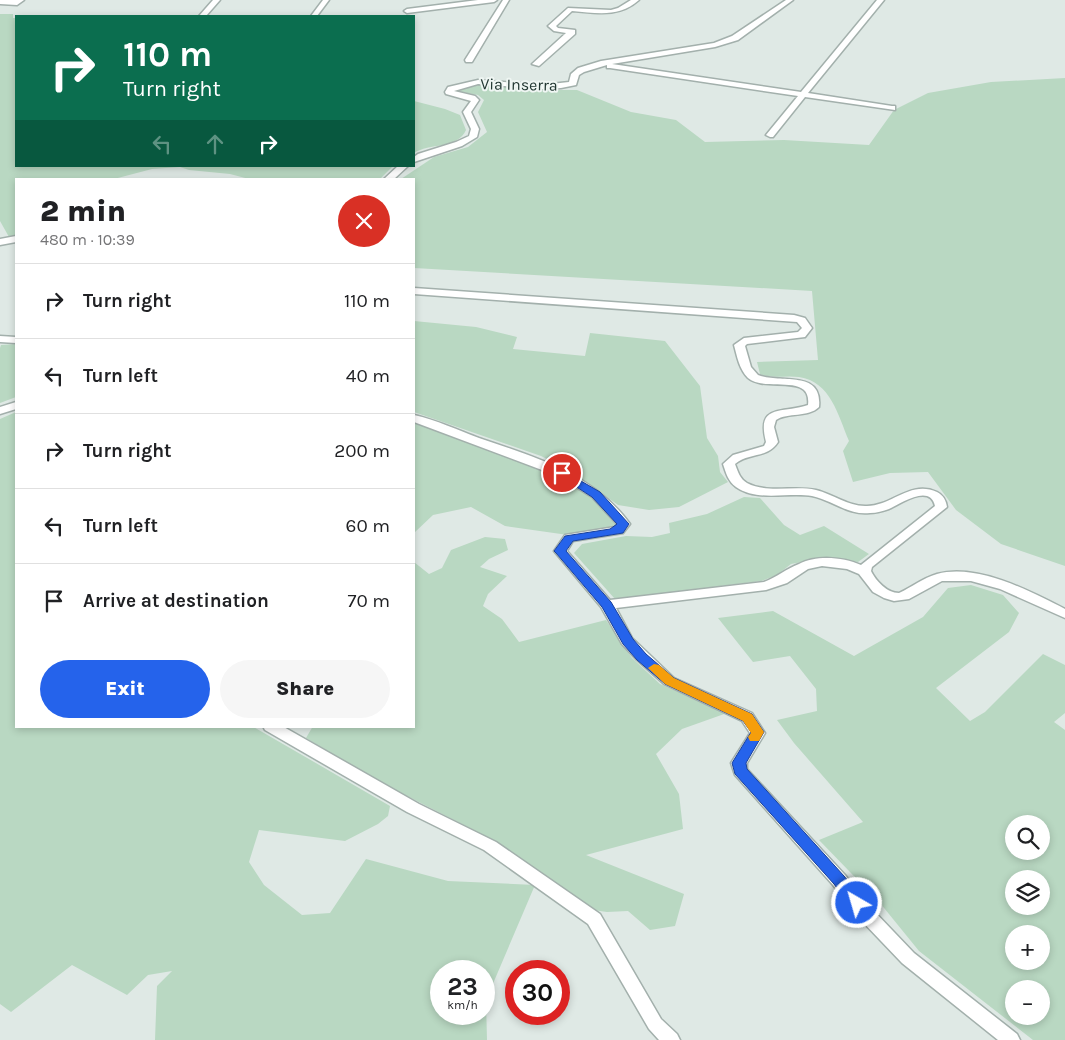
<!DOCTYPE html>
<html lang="en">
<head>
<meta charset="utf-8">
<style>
  :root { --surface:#fff; --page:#f6f6f6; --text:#202124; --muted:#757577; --line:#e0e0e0; --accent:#2563eb }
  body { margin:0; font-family:Karla,sans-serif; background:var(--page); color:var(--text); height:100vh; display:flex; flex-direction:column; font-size:19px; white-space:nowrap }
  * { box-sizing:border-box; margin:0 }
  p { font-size:16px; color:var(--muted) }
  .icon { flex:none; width:28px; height:28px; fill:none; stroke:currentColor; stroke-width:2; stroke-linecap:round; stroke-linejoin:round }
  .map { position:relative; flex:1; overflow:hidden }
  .details { position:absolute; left:15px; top:178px; width:400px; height:550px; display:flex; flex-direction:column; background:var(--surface); border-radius:0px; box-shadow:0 2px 8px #0003 }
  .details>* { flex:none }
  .top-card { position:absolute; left:15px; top:15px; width:400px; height:152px; border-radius:0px; box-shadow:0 2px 8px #0003; background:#0b6e4f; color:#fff; overflow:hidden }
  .fabs { position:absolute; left:1005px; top:815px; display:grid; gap:10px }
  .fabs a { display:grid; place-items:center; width:45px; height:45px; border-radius:50%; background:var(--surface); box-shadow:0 2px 8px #0003; font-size:25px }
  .speed { position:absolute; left:430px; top:960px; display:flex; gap:10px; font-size:25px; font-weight:700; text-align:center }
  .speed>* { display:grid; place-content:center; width:65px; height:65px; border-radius:50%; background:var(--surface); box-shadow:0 2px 8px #0003; line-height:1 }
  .speed small { font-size:12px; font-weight:400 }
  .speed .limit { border:8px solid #d22; background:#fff; color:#111 }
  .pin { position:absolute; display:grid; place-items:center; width:42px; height:42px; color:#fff; margin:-21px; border:2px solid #fff; border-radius:50%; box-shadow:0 1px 5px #0007 }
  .me { position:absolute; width:55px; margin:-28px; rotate:322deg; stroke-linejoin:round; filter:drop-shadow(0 0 4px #0008) }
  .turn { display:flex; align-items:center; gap:18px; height:105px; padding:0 25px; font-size:22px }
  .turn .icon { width:65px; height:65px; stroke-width:2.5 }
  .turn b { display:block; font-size:35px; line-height:42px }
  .lanes { display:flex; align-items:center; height:48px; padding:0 25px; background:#0003; justify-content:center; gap:25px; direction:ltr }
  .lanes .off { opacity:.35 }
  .round { display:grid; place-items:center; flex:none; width:52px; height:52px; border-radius:26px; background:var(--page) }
  .head { display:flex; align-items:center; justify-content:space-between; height:85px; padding:0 25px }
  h1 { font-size:30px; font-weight:800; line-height:38px }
  .action { display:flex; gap:10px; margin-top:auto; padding:10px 25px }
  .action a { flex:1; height:58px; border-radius:30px; background:var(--accent); color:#fff; font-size:20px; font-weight:800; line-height:58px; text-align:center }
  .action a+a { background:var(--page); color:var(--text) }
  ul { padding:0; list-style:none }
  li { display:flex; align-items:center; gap:15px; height:75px; padding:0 25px; border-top:1px solid var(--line) }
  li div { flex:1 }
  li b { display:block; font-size:19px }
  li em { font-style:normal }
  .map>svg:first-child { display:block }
  .green { fill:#b9d8c2; fill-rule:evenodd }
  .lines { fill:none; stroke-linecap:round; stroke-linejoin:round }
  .minor-casing { stroke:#a3b0ac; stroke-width:3 }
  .minor { fill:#fff; fill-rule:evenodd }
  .route { fill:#2563eb; stroke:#184099 }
  .slow { fill:#f59e0b }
  .labels { text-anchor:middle; stroke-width:4; stroke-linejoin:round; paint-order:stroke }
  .far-street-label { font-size:16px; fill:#223732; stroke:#eff6f3 }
</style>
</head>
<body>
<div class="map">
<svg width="1065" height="1040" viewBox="0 0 1065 1040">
  <rect width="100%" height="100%" fill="#dfe9e5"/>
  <!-- green -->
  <path class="green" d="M0,14H13V18H16V166H393L380,179H249L230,174L189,170L180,167L152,169L114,179H16V236L9,237L0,221Z
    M1065,78V566L1001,544L956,510L928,472L890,473L853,482L843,451L849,441C838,415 831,382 799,377C786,375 773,379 760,374L757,362L818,360L812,291L414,268V179H401L434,157L468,147L487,132L478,112L484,100L478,95L457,91L482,84H492L541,90H577L631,112L676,120L705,142L784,140L869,145L894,110L928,93L991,82Z
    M414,101L445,109L460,115L466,130C458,149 429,143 414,153Z
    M414,321L476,327L517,337L513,349L585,356L590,333L665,341L700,386L707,438L718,456L720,472L728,482L679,507L649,510L618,505L571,471L541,456L414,412Z
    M16,344V397L0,403V348L1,345Z
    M16,412V726H252L390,806L388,816L378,824L345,841L259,830L249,862L264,885L302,915L330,913L366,859L448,881L535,885L486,1000L487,1040H155L157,986L172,971L148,975L127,995L72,965L11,1012L0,1004V419ZM441,971H484V1014H441Z
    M414,423C471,443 560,464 602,508C608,515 613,518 616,526L611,529L568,535L505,526L471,507L433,515L414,533Z
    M744,497L760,498L784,525L800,535L824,526L869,554L858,562L830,558L807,561L791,564L777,575L761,581L615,599L574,553L582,544L626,536L652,537L670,533L669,523L707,514Z
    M485,537L505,539L508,550L489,559L480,567L507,576L488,594L483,606L502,619L519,642L606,620L632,658L660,684L727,713L682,729L656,754L679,794L683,829L586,855L684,894L675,926L650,930L628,911L607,912L593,910L495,841L370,777L306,738L313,726H414V562L429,574L442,568L451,550Z
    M971,585L1003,595L1019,613L1009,632L936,688L970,721L985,712L1043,654L1065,665V713L1054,722L1065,730V1040H1033L919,951L880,903L819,840L863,822L794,743L777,720L817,711L816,689L790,656L753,662L718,618L773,611L854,656L923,617L948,588ZM1014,824H1041V851H1014ZM1014,879H1041V906H1014ZM1014,934H1041V961H1014ZM1014,989H1041V1016H1014Z"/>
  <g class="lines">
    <defs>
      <path id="minor" d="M0,0H24L17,5L0,4Z
        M213,0H220L206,16H199Z
        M323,0H329L317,16H311Z
        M478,0H497L494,2L407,13L404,11L407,9Z
        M503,0H509L472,62H466L465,60Z
        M631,0H639C619,18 597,13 572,11L556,26L558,28L575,30V34L539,66L532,64L566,33L554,31L548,26L568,8L611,10L618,8Z
        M786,0H793L738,40L715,47L612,64L801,92L877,0H884L808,93L892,106H895V110L805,97L773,137H770L766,135L798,96L610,68H607V65L584,72L579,75L576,85L561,88L542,89L478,84L454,91L475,96L479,100L471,112L479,129L477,137L462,146L414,162V157L418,154L456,142L469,136L471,129L463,112L471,101L446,94L445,92L448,87L478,80L542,85L569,82L571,74L578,68L601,61L714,43L732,36Z
        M398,166H408L394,179H384Z
        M16,236V242L0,245V239Z
        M414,288L794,315L805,318L812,328L805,337L747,344L745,346L751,367L758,375C780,384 823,369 819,407C808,418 788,412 776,420L774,427L778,442C767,459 749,452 735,464C738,472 740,479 747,483C768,494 794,485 816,490C833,494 849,507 867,506C892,506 910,480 937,492C943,495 946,500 947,507L872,567L871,571C876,581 887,593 899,593C912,587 923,578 937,574C977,563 1030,591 1065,609V618L1000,589L971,581H942L909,599L894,601L884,598L873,592L859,574L847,569L822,566L808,569L787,583L766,590L616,608L632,638L674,678L752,713L765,733L747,763V769L845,875L872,909L914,953L1017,1034L1020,1040H998L902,963L860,919L833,885L735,775L731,763L750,733L742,721L664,684L637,660L622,644L601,607L554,551L565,535L615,527L617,524L592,497L558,476L414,422V415C436,420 458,430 479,438C535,457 594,474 630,524L623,533L573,541L567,551L610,600L764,582C777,577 786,569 799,564C816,555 843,557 861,565L935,506C930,483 900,504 889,509C883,511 877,513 870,513C849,516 832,500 812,496C788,492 757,502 736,487C728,481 726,473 723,464L733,455L764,446L766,442C756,403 782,414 808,405C812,372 765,393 748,378C739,369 737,356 734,345L744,338L798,332L802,328L797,322L414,294Z
        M0,336L16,337V343L0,342Z
        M16,402V409L0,414V407Z
        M263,726H282L419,804L496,842L600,914L661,1019L677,1034L680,1040H659L649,1029L588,924L484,850L407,812L265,730Z"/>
    </defs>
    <!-- minor casing -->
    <use href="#minor" class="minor-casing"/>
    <!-- minor -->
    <use href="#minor" class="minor"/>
  </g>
  <!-- route -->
  <path class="route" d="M562,470L600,492L629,524L623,533L573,541L566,551L611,602L633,639L646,654L674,678L752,714L764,732L746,763L747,769L844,876L862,898L864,903L862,907L857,909L851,907L834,884L735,774L732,763L751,732L743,721L665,684L637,660L623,644L602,607L556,553L554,551L565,536L610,529L617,524L592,497L558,475L557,473Z"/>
  <!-- slow -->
  <path class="slow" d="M654,664L659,665L674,678L752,714L764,732L759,741H750L748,737L751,733L743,721L665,684L648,668Z"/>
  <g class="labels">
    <!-- far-street labels -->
    <g class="far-street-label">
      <text transform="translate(519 84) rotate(1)" y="6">Via Inserra</text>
    </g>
  </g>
</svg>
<div class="fabs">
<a><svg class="icon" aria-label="search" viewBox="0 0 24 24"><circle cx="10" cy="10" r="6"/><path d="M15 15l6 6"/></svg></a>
<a><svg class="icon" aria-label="layers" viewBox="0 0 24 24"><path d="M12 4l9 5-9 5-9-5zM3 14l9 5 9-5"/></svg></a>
<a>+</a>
<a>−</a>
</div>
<div class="speed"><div>23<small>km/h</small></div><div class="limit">30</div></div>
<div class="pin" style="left:562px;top:473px;background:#d93025"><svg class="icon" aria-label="arrive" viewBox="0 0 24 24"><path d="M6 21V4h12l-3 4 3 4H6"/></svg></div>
<svg class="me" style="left:857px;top:903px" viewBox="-20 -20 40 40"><circle r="17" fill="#2563eb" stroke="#fff" stroke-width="3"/><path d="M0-11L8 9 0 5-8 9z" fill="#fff"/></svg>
<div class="top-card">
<div class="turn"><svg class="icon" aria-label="right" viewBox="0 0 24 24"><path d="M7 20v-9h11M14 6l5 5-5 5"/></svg><div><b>110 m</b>Turn right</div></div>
<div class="lanes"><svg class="icon off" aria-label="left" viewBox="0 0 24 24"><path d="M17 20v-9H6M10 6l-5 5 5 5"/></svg><svg class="icon off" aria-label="ahead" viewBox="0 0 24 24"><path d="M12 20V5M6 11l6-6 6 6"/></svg><svg class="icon" aria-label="right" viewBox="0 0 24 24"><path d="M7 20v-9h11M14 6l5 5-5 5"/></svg></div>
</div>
<section class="details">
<div class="head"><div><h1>2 min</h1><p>480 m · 10:39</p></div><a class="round" style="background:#d93025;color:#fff"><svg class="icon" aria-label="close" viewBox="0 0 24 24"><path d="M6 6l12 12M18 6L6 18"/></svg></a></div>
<ul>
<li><svg class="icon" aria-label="right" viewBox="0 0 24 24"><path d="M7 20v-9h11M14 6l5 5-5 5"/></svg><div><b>Turn right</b></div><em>110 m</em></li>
<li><svg class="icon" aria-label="left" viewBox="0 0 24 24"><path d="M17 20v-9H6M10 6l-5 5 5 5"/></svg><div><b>Turn left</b></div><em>40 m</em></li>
<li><svg class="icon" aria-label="right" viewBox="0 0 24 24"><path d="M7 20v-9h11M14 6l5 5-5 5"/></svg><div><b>Turn right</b></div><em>200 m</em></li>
<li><svg class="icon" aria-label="left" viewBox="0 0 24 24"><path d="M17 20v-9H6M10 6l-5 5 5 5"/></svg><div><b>Turn left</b></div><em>60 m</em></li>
<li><svg class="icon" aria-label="arrive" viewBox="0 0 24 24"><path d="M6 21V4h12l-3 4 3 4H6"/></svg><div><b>Arrive at destination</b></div><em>70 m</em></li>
</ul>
<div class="action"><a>Exit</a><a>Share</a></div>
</section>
</div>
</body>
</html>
